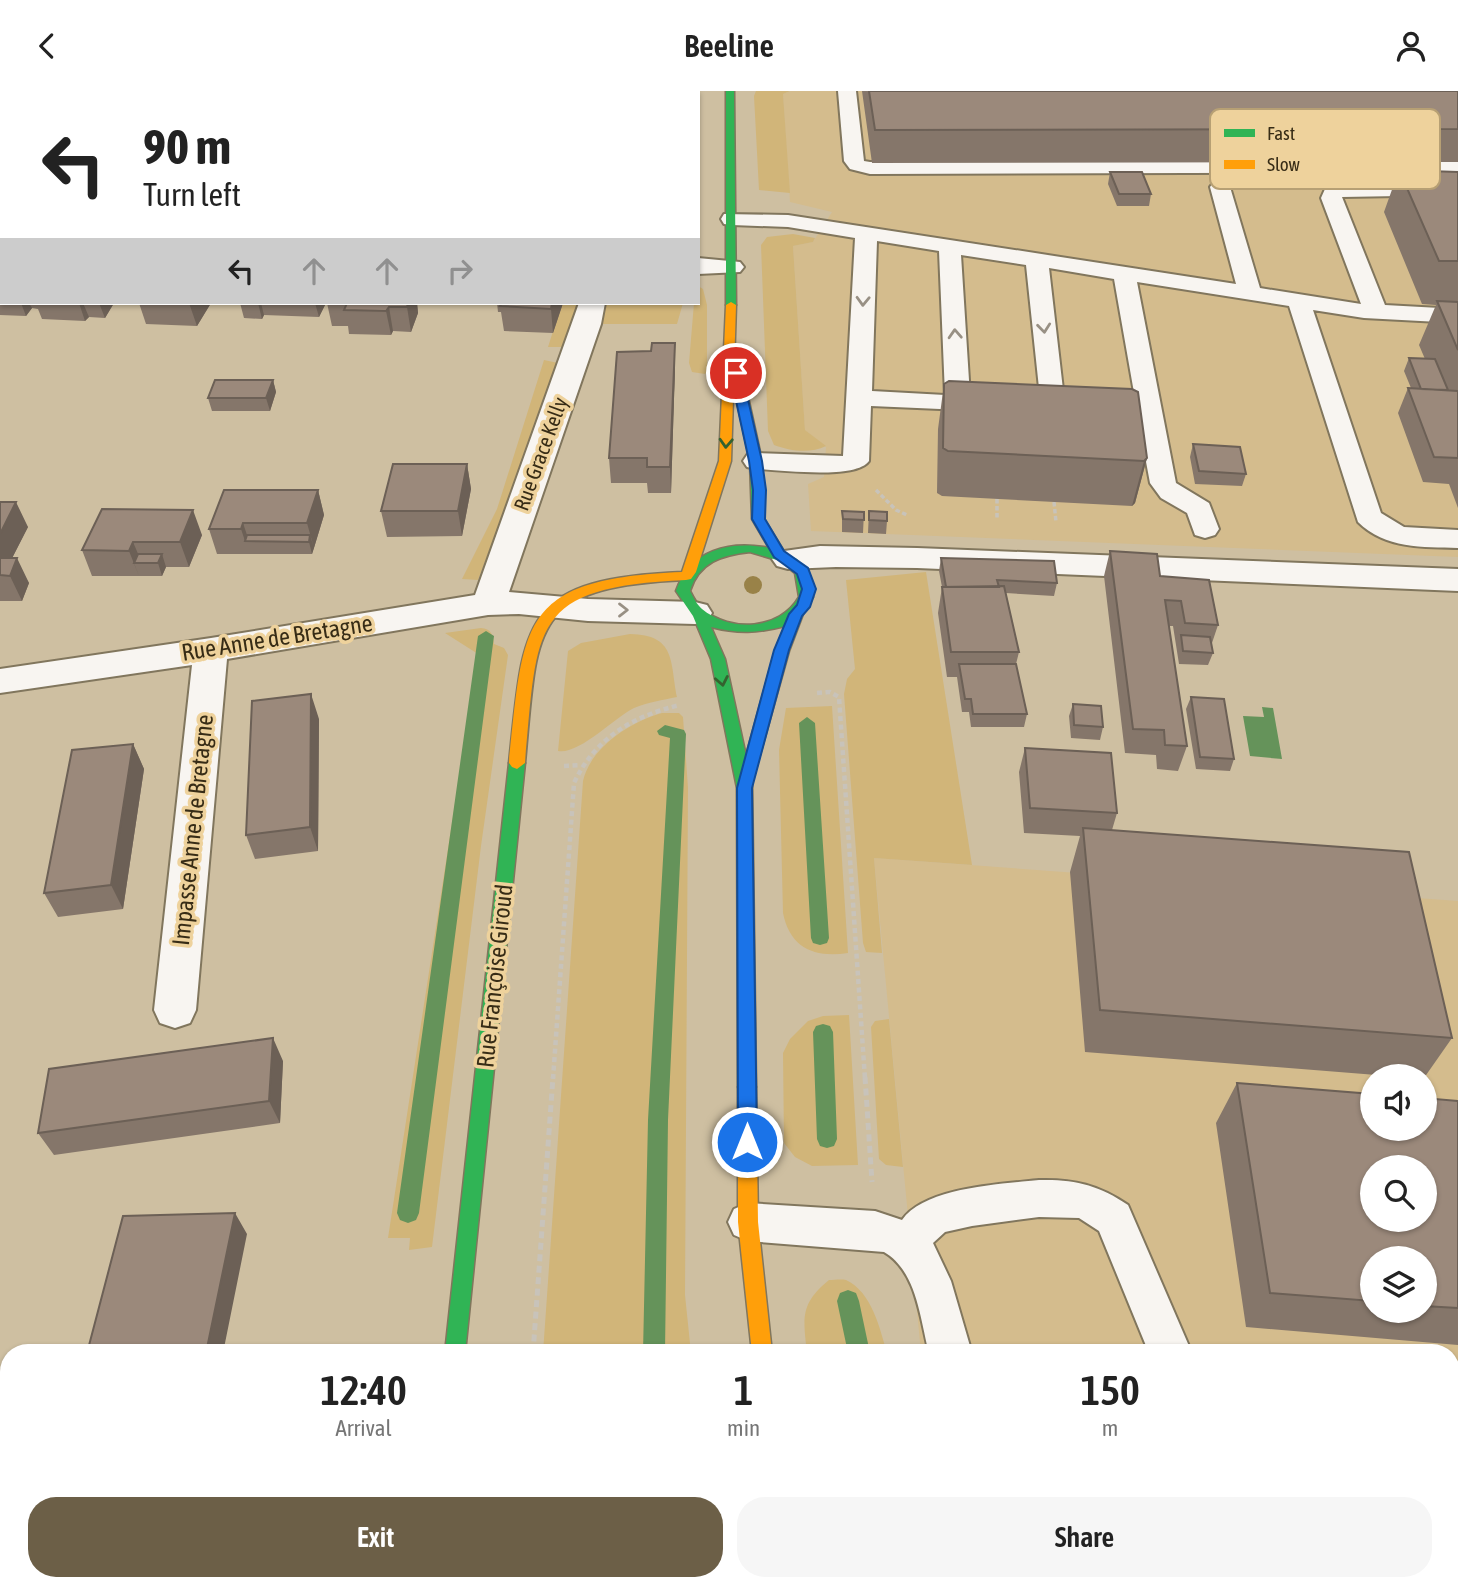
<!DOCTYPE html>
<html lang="en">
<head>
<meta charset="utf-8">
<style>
  :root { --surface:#fff; --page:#f6f6f6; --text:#222; --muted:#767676; --accent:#6c5f47 }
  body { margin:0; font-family:"Asap Condensed",sans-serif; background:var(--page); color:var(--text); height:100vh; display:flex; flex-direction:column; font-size:26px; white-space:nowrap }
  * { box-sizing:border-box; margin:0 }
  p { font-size:23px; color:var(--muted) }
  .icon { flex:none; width:38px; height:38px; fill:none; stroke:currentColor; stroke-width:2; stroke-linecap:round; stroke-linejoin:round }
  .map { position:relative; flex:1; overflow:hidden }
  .side { position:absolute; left:0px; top:1253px; width:1460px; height:247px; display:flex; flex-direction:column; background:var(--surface); border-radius:28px 28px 0 0; box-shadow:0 2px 5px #0004 }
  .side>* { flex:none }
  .guide { position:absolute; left:0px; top:0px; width:700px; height:214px; box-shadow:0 2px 5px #0004; background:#fff; color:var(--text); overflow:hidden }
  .fabs { position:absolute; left:1360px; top:973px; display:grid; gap:14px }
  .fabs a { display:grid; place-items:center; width:77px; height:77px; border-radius:50%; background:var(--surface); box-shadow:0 2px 5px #0004; font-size:35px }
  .pin { position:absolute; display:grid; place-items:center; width:60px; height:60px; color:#fff; margin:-30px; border:4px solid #fff; border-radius:50%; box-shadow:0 2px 7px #0007 }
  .me { position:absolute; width:77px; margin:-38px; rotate:0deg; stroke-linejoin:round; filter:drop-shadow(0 0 5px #0008) }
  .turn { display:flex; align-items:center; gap:24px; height:147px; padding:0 28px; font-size:32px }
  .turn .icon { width:91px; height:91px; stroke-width:2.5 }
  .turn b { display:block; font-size:49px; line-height:60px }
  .lanes { display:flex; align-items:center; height:66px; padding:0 28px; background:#0003; justify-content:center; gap:35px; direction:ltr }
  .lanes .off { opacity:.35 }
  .eta { display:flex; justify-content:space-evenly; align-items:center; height:119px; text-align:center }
  .eta b { font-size:42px; font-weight:600; line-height:49px }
  .cta { display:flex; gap:14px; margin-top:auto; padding:14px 28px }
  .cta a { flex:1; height:80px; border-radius:28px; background:var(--accent); color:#fff; font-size:28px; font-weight:600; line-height:80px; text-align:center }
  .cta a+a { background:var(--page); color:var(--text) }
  header { display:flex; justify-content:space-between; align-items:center; height:91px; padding:0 28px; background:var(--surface); font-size:32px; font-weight:600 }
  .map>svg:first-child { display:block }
  .built { fill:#d4bc8d; fill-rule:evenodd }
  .green { fill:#d1b579 }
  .water { fill:#65935a }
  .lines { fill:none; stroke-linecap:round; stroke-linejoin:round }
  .stream { fill:#65935a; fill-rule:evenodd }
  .lane-casing { stroke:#81765d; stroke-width:4 }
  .street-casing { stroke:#81765d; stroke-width:4 }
  .fast-casing { stroke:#81765d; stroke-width:3 }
  .slow-casing { stroke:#81765d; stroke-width:3 }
  .path-far3 { stroke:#c8c3ba; stroke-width:2.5; stroke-dasharray:3.5 2.5; stroke-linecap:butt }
  .path-far2 { stroke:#c8c3ba; stroke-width:3.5; stroke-dasharray:4.5 2.5; stroke-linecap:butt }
  .path-far1 { stroke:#c8c3ba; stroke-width:4.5; stroke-dasharray:5 3.5; stroke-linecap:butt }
  .path { stroke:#c8c3ba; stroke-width:5; stroke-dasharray:7 4.5; stroke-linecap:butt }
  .lane { fill:#f8f5f1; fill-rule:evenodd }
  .street { fill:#f8f5f1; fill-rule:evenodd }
  .fast { fill:#30b455; fill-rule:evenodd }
  .slow { fill:#ff9f0a; fill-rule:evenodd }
  .tree { fill:#998248 }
  .wall { fill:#85766a; fill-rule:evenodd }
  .shaded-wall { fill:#6c6056 }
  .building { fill:#9b897b; stroke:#6c6056; stroke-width:2; fill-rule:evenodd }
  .oneway { stroke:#989084 }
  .oneway2 { stroke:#34622f }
  .route { fill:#1a73e8; stroke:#114b97; stroke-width:2 }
  .labels { text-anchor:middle; stroke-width:7; stroke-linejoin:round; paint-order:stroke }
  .far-street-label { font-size:21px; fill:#372c16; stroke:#eed29c }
  .street-label { font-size:24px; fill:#372c16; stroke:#eed29c }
  .key { fill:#eed29c; stroke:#b7a074; stroke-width:2 }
  .key-label { font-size:19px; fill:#372c16 }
</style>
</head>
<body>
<header><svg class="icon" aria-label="back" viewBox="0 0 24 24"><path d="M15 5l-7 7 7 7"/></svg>Beeline<svg class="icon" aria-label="person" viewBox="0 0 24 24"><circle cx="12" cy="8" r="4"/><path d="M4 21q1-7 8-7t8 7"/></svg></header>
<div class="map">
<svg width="1458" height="1499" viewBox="0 0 1458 1499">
  <rect width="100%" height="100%" fill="#cebfa1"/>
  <!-- built -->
  <path class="built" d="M791,0H1458V466L811,440L808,393L824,386L826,356L805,339L793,155L813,151L832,121L790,111L783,3Z
    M874,767L1458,810V1499H951L948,1491H1451V1262H921ZM1372,985H1424V1038H1372ZM1372,1076H1424V1129H1372ZM1372,1167H1424V1220H1372Z"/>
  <!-- green -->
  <path class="green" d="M756,0H790L783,3L790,102L759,99L754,5Z
    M793,143L815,147L813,151L793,155L805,339L826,355C810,363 790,360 774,354L768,340L761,154L767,146Z
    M698,195L703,198L707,214V280L705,283L692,281L689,272L694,212H698Z
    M562,212H581L570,251L562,256H548Z
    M606,212H683L677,233H601Z
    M544,269L558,272L557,281L478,489L462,488L497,418Z
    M926,481L972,774L874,767L882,862L866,861L863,852L844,603L847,588L855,578L846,489Z
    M481,537C491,538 493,543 494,553L504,557L508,564L481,755L432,1156L409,1159L410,1147H388L478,563L445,542Z
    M630,543C676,544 670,570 677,606C663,609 648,611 634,617C614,627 579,664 558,660L568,560L581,552Z
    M832,615L848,862C814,867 790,857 783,822L779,659L786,617Z
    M662,622H679L683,626L688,697L685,1204L691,1262H543L583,690C591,656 630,631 662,622Z
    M849,924L858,1074L812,1075L795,1066L784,1052L783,962L790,948L808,930L823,925Z
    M889,928L903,1076L886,1074L879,1068L871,936L875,930Z
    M829,1189C834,1189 841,1188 846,1189C872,1201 880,1238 887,1262H807C803,1226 800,1213 829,1189Z
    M455,1491H719L721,1499H447Z
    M852,1491H948L951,1499H855Z"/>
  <!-- water -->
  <path class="water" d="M1262,616L1273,617L1282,668L1250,665L1243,625L1264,626Z"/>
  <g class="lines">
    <!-- stream -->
    <path class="stream" d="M486,540L494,545L419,1122L416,1129L408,1132L400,1129L397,1122L478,545Z
      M807,626L815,632L829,847L827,852L820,854L813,852L811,847L799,632Z
      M665,634L684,639L686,643L668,1029L665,1262H643L648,1029L670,647L659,644L657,640Z
      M823,933L830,935L833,941L837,1048L834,1055L827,1057L820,1055L817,1048L813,941L816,935Z
      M848,1199L856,1202L859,1210L870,1262H848L837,1210L840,1202Z
      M656,1491H680L682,1499H656Z
      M902,1491H926L929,1499H903Z"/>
    <defs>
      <path id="lane" d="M838,0H856L864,70L870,71L1458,69V81L870,83L850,78L844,70Z
        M1220,90L1227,92L1230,96L1260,197L1361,213L1321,107L1325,98L1345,93L1458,92V104L1342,106L1385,214L1458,218V232L1364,227L1313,219L1381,422L1404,436L1458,439V457C1423,456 1385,458 1358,431L1289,215L1137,191L1176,392L1209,412L1219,438L1215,444L1205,447L1195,444L1187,422L1161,407L1150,392L1138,328L1087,324L1083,319L1087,314L1136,313L1114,188L1049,177L1065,316L1062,321L1053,323L1044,321L1041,316L1026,174L961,164L970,305L995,308L998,313L995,318L986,320L871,315L869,370C856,389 780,379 756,378L747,376L743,370L747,364L756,362L843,365L855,147L788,136L732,134L724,133L721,128L724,123L788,124L1236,193L1210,96L1213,92ZM877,150L939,160L945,304L872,300Z
        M1039,1089C1074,1088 1099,1094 1128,1114L1192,1262H1149L1099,1140L1079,1127L1039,1126L972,1135L945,1141L933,1152L951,1190L972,1262H929C920,1228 917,1180 884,1161L748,1150L734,1144L728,1131L734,1118L748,1112L875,1120L902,1129C925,1096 1002,1093 1039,1089Z
        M1451,1398H1458V1444H1451Z
        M999,1491H1047L1050,1499H1002Z"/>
      <path id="street" d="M91,0H113L90,2Z
        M0,120H2L0,137Z
        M698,167L740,171L744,176L740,181L698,183Z
        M579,212H605L601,233L509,501L588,508L695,511L707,514L712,522L707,530L695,533L588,530L519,523L488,524L227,568L196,919L190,932L175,937L160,932L154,919L192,574L0,602V578L211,547L475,504Z
        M820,455L917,457L1458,478V500L917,477L836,476L788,478L777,475L772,468L777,461Z
        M286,1491H347L344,1499H282Z"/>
      <path id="fast" d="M726,0H734L736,214L731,217L726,214Z
        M742,302L748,306L762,370L764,428L785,462L797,468L807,480L813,506L803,523L789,560L752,692L756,996L753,1002L747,1004L741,1002L738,996L737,697L711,568L693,525L676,500C690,459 730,449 769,457L752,428L750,370L736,306ZM750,461L780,470L795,482L799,506C780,539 731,542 702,518C697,514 693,506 690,500C699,471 722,464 750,461ZM785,535L775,560L746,665L725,568L711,536C738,543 758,542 785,535Z
        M517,666L525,672L465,1262H445L509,672Z"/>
      <path id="slow" d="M731,211L736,214L731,370L696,481L691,488L686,489C529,496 538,534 525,672L517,678L512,676L509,672C524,529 520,488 682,481L719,370L726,214Z
        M747,988L753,990L756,996L758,1131L772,1262H752L738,1131V996L741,990Z
        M783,1491H805L807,1499H785Z"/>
    </defs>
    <!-- lane casing -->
    <use href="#lane" class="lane-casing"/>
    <!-- street casing -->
    <use href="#street" class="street-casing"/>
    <!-- fast casing -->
    <use href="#fast" class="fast-casing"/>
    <!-- slow casing -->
    <use href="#slow" class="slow-casing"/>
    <!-- path-far3 -->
    <path class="path-far3" d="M566,0L569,2"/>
    <!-- path-far2 -->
    <path class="path-far2" d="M876,399L896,419L907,424
      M997,408V428
      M1054,411L1056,431"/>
    <!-- path-far1 -->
    <path class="path-far1" d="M817,602L830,601L839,606L865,988
      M564,675L581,674
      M553,988L574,692C595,647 633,625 680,614"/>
    <!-- path -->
    <path class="path" d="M865,986L872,1091
      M533,1262L553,986
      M436,1499L443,1491"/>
    <!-- lane -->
    <use href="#lane" class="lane"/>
    <!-- street -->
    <use href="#street" class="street"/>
    <!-- fast -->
    <use href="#fast" class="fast"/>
    <!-- slow -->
    <use href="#slow" class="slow"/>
  </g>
  <!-- trees -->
  <circle class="tree" cx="753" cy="494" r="9"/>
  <!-- wall -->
  <path class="wall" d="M862,0H1458V71L872,72Z
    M1399,79L1458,81V417L1449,393L1423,391L1398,322L1408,297H1411L1404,280L1409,267L1425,268L1419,254L1436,214L1422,213L1384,121Z
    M1110,81L1151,103L1149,115H1117L1108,93Z
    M0,172H2V212H114L105,227L89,226L85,230L42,228L38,218L32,217L26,225L0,224Z
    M139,212H211L197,235L146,233Z
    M240,212H326L319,226L264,224L262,228L244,227Z
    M327,212H417L418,222L411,241L393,240L391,244L349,243L348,235H332Z
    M497,212H563L553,242L504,240L501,221H498Z
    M675,252V276L671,402H648L647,392H611L609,367L651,260Z
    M273,289L276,301L270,320H212L208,307Z
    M944,293L1147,367L1135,412L1132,415L942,405L937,402L938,338Z
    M1193,353L1246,383L1242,395L1195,393L1190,366Z
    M467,373L471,398L462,445L387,446L381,420Z
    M318,399L324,424L312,463H217L209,438Z
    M0,411L28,436L12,467L29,492L22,510H0Z
    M102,418L202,444L189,476H166L162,485H92L82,459Z
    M842,420L864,421L863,442L842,441Z
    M869,420L887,430L886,443L868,442Z
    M1110,460L1160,485L1218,534L1211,555L1213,562L1208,574L1179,573L1173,535H1169L1187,655L1178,680L1157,678L1156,664L1125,662L1104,485Z
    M941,467L1057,492L1054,505L1006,502L1019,561L1016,573L1027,623L1024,636H971L969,621H962L957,586H947L938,522L942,496L939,480Z
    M1191,606L1234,668L1230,680L1196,678L1186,618Z
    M1073,613L1103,636L1100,649L1071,647L1069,625Z
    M319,628L318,760L255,768L246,744Z
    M133,653L144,678L123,818L58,826L44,802Z
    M1025,657L1117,722L1112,739L1452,947L1424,987V985H1389L1085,961L1070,781L1080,745L1024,742L1019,681Z
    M283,970L280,1032L54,1064L38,1042Z
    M1237,992L1458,1010V1254L1246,1236L1216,1032ZM1372,1167H1424V1220H1372Z
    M0,1406H9V1491H23L21,1496L0,1499Z
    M1443,1492L1458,1499H1433Z"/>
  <!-- shaded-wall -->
  <path class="shaded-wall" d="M241,0H252L253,2H239Z
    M21,212H29L32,217L26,225Z
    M79,212H83L89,226L85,230Z
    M99,212H114L105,227Z
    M189,212H211L197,235Z
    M258,212H261L264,224L262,228Z
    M315,212H326L319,226Z
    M408,212H417L418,222L411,241L407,216Z
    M552,212H563L553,242L551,218Z
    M389,216L393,240L391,244L386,220Z
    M675,252V276L671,402L670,376Z
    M273,289L276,301L270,320L266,307Z
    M1147,367L1135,412L1132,415L1144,370Z
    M467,373L471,398L462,445L458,420Z
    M318,399L324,424L314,457L307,432Z
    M16,411L28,436L3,485L0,484V443Z
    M193,419L202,444L189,476L180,451Z
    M243,432L249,450H245L241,438Z
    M310,444L314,457L312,463L309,451Z
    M133,451L142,472H134L139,485L129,460Z
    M162,463L166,476L162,485L158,472Z
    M17,467L29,492L22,510L10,485Z
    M311,603L319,628L318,760L310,736Z
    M133,653L144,678L123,818L111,794Z
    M273,947L283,970L280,1032L269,1010Z
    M235,1122L247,1143L223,1262H206Z
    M9,1455V1488L1,1482Z
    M0,1486L16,1496L15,1499H0Z
    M14,1491H23L21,1496Z"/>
  <!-- building -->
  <path class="building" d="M128,0H169L168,2H126Z
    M178,0H241L239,2H177Z
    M268,0H316L315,2H267Z
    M361,0H427L426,2H360Z
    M869,0H1458V38L875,39Z
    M1399,79L1458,81V170H1439Z
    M1110,81H1142L1151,103H1119Z
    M0,172H2V200H0Z
    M1437,210L1458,211V259Z
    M347,212H408L407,216H389L386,220L344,219Z
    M502,212H552L551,218L500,215Z
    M652,252H675L670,376H647V367H609L617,261L651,260Z
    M1409,267L1435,268L1448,299L1421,298Z
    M215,289H273L266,307H208Z
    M949,290L1132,298L1138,301L1147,367L1144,370L948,360L943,357L944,293Z
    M1408,297L1458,300V367L1434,366Z
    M1193,353L1240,356L1246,383L1199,380Z
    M393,373H467L458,420H381Z
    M224,399H318L307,432H243L241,438H209Z
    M0,411H16L0,443Z
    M102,418L193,419L180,451H133L129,460L82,459Z
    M842,420L864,421V429L843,428Z
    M869,420L887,421V430L869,429Z
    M247,444H310L309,451L245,450Z
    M1110,460L1157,463L1160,485L1209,489L1218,534L1185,532L1181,510L1165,509L1187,655L1165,654L1164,639L1133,638Z
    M138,463H162L158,472H134Z
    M0,467H17L10,485L0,484Z
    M941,467L1054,470L1057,492L997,489L999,496H946Z
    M1004,495L1019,561H951L942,496Z
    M1181,544L1210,546L1213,562L1183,560Z
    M959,573H1016L1027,623H973L971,608H965Z
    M311,603L310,736L246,744L252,610Z
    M1191,606L1224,608L1234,668L1200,666Z
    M1073,613L1101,615L1103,636L1074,634Z
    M133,653L111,794L44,802L72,659Z
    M1025,657L1111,662L1117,722L1030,717Z
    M1083,737L1409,761L1452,947L1100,919Z
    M273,947L269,1010L38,1042L49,978Z
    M1237,992L1372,1003V1038H1424V1007L1458,1010V1217L1424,1215V1167H1372V1210L1270,1202ZM1372,1076H1424V1129H1372Z
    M235,1122L206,1262H87L123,1125Z
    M0,1406H9V1455L1,1482H0Z
    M1443,1492L1458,1493V1499H1445Z"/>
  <!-- one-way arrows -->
  <defs><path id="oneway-chevron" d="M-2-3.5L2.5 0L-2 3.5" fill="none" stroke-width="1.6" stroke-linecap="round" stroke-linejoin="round" transform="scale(1.75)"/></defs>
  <g class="oneway">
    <use href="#oneway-chevron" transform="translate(863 210) rotate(92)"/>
    <use href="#oneway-chevron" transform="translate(1044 237) rotate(84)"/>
    <use href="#oneway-chevron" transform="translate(955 243) rotate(-93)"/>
    <use href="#oneway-chevron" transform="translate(623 519)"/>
  </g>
  <g class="oneway2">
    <use href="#oneway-chevron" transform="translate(726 352) rotate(93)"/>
    <use href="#oneway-chevron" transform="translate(722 590) rotate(79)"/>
  </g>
  <!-- route -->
  <path class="route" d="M736,278L742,282L762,370L766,399L765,428L784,460L808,477L816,498L810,516L802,525L789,559L752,697L757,1051L754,1057L747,1059L741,1057L738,1051L737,697L774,559L789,523L797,514L802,498L797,483L774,466L752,428L753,399L749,370L730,282Z"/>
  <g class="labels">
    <!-- far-street labels -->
    <g class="far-street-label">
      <text transform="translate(541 363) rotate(-70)" y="7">Rue Grace Kelly</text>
    </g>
    <!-- street labels -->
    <g class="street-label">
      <text transform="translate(277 547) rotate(-9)" y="8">Rue Anne de Bretagne</text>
      <text transform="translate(193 739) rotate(-84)" y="8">Impasse Anne de Bretagne</text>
      <text transform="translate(495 885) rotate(-84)" y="8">Rue Françoise Giroud</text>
    </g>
  </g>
  <!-- legend -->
  <rect x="1210" y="18" width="230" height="80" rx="10" class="key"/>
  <rect x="1224" y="38" width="31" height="8" fill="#30b455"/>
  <rect x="1224" y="69" width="31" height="9" fill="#ff9f0a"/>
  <g class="key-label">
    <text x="1267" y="49">Fast</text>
    <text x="1267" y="80">Slow</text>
  </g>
</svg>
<div class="fabs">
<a><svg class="icon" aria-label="sound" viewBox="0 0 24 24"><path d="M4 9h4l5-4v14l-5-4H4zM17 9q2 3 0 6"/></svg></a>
<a><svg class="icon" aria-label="search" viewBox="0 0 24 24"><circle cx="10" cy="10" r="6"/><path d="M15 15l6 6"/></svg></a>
<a><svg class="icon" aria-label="layers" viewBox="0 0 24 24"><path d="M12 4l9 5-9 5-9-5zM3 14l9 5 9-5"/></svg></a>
</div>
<div class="pin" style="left:736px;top:282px;background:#d93025"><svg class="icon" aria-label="arrive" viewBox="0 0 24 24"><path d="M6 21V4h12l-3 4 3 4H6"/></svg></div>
<svg class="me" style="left:747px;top:1051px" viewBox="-20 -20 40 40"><circle r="17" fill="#1a73e8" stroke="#fff" stroke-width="3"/><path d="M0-11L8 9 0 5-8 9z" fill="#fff"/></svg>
<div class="guide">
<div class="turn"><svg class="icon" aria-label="left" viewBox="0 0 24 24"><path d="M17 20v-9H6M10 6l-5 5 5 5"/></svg><div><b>90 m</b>Turn left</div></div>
<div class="lanes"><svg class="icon" aria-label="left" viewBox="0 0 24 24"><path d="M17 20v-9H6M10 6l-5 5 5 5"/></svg><svg class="icon off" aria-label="ahead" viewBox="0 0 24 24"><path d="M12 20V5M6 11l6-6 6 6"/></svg><svg class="icon off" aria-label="ahead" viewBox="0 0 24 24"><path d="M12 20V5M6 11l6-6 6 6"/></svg><svg class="icon off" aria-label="right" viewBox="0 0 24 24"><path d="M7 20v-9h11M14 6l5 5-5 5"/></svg></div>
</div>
<section class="side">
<div class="eta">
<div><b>12:40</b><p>Arrival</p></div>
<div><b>1</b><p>min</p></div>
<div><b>150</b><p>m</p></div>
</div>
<div class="cta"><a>Exit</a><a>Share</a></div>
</section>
</div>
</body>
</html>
